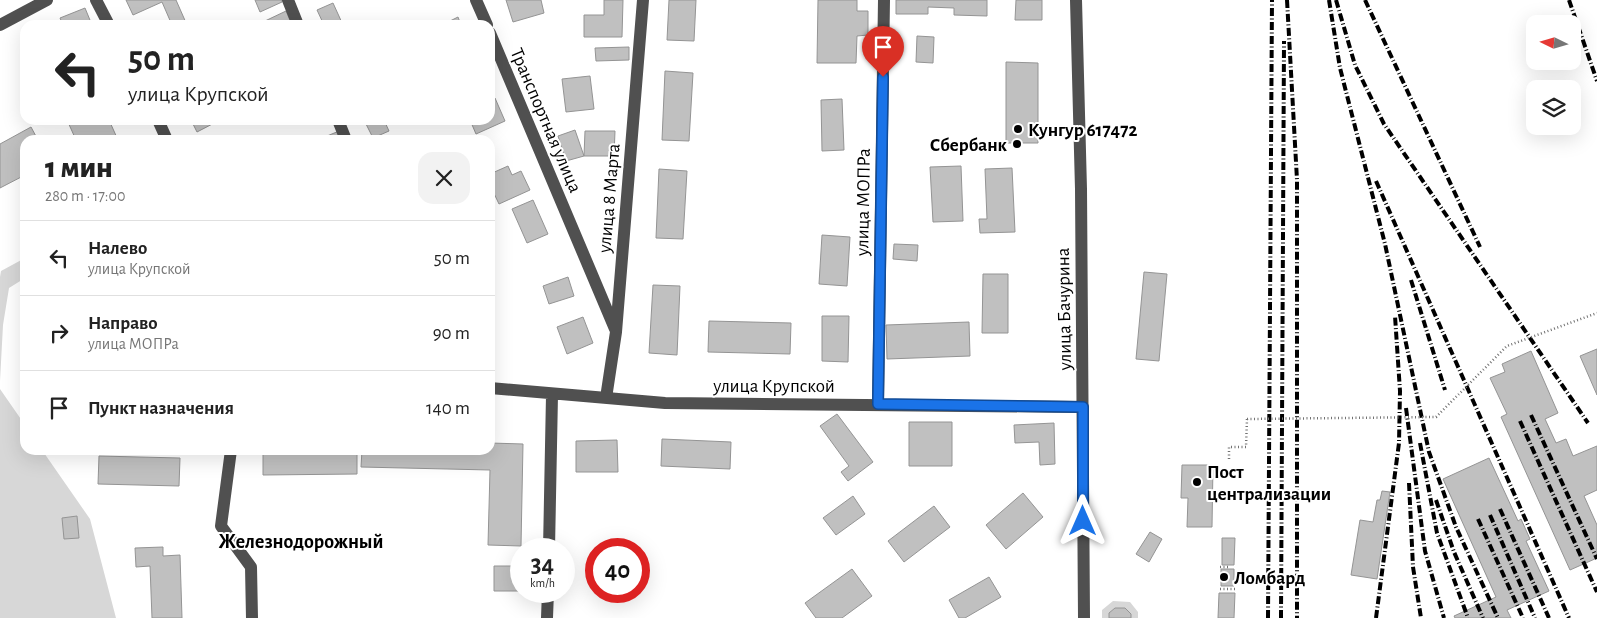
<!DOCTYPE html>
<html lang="ru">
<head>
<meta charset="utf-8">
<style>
  :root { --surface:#fff; --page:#f2f2f2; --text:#222; --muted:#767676; --line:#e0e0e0 }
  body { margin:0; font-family:"Alegreya Sans",sans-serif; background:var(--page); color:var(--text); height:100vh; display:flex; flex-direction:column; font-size:19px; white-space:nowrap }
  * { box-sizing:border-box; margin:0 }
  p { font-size:16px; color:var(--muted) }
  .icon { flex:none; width:28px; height:28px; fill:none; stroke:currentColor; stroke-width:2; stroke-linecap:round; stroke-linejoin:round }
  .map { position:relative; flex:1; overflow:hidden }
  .side { position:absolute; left:20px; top:135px; width:475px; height:320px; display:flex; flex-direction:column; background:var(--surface); border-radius:15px; box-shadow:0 5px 20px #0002 }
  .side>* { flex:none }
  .guide { position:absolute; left:20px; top:20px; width:475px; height:105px; border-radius:15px; box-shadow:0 5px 20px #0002; background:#fff; color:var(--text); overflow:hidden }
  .needle { width:32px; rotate:275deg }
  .controls { position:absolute; left:1526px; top:15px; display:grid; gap:10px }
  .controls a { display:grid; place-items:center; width:55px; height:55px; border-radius:10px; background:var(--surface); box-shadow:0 5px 20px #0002; font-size:25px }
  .speed { position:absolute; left:510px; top:538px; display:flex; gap:10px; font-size:25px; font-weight:700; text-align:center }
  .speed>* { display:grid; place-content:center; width:65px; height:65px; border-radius:50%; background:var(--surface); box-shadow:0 5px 20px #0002; line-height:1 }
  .speed small { font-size:12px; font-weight:400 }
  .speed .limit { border:8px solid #d22; background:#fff; color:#111 }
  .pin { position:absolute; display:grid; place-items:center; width:42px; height:42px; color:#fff; margin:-51px -21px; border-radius:50% 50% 50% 0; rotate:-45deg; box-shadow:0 0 5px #0007 }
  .pin .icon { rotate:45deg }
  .me { position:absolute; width:55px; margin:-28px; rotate:0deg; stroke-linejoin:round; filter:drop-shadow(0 0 4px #0008) }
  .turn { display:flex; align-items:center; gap:18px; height:105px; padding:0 25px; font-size:22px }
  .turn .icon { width:65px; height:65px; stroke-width:2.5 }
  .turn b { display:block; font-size:35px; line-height:42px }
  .round { display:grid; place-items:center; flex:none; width:52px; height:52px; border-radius:15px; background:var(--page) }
  .overview { display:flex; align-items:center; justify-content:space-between; height:85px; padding:0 25px }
  h1 { font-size:30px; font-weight:800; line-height:38px }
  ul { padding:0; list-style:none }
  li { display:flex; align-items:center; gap:15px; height:75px; padding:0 25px; border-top:1px solid var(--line) }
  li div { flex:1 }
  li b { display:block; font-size:19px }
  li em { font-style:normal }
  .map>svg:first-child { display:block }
  .green { fill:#d7d7d7 }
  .building { fill:#c0c0c0; stroke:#949494 }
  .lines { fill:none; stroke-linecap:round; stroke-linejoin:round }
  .path { stroke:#727272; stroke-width:2.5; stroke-dasharray:1 2.5; stroke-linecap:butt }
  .minor { stroke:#505050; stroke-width:12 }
  .rail { stroke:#000; stroke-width:4; stroke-dasharray:8 2.5 1 2.5; stroke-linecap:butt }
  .path-bridge { stroke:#727272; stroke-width:2.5; stroke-dasharray:1 2.5; stroke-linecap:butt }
  .route-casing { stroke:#114b97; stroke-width:12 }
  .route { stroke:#1a73e8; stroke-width:9 }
  .poi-dot { fill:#000; stroke:#fff; stroke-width:2 }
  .labels { text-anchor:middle; stroke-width:4; stroke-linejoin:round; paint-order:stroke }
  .street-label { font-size:19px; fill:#000; stroke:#fff }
  .poi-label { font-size:19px; font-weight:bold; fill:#000; stroke:#fff; text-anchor:start }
  .neighbourhood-label { font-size:20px; font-weight:bold; fill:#000; stroke:#fff }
</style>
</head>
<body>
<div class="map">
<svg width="1597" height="618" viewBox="0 0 1597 618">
  <rect width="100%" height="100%" fill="#fff"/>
  <!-- green -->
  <path class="green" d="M25,258V278L9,288L3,325L0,381V277L1,271Z
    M0,389L25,425V450H42L90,519L116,618H0Z
    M1113,601L1130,602L1138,612V618H1131V614L1125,608H1115L1109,613V618H1102V610Z"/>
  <!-- building -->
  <path class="building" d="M126,0H176L187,25H172L162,2L133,15Z
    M255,0H282V2L260,12Z
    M506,0H541L544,13L513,22Z
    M604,0H623L622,37H584V15H604Z
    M669,0H696L694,41L667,40Z
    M818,0H857V11H868V35L857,36L856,63H817Z
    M896,0H987V16L954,15V8L928,7V14H896Z
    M1016,0H1042V20H1015Z
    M333,3L343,25H324L317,10Z
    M85,8L92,25H63L60,18Z
    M286,11L292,25H267L265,21Z
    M458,17L461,25H442Z
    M917,36L934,37L933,63L916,62Z
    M629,47V60L596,61L595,48Z
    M1006,62L1038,63V143H1006Z
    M665,71L693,73L689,141L662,140Z
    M590,76L594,109L566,112L562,79Z
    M495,98L505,121L476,134L470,120H490V100Z
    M842,99L844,150L822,151L821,100Z
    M67,120H109L118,140H76Z
    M191,120H220L197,132Z
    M371,120H384L389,131L373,138L365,122Z
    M31,127L38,140H25V175L0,188V144Z
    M575,130L584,156L566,161L558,136Z
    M339,131L343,140H321L320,139Z
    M585,131H615L614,156H584Z
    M508,166L512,175L521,171L530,190L499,204L490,185V174Z
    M961,166L963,221L933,222L930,167Z
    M1012,168L1015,232L980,233L979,219H987L985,169Z
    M659,169L687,171L683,239L656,238Z
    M533,200L548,234L527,243L512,209Z
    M822,235L850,237L847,286L819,284Z
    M894,244L918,245L917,261L893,259Z
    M1144,272L1167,274L1159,361L1136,359Z
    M983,274H1008V333H982Z
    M568,277L574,296L549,304L543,286Z
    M653,285L680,286L677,355L649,353Z
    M490,310L493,311V337H490Z
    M822,316H849L848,362L822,361Z
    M583,317L593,343L567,354L557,327Z
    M709,321L791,323L790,354L708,352Z
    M969,322L970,356L887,359L886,325Z
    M1597,349V395L1580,356Z
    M1531,351L1558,413L1545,419L1556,443L1566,439L1573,456L1597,446V490L1584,496L1597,525V558L1570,570L1501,417L1507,414L1490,378L1505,372L1502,364Z
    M837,414L873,462L848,481L841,472L849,466L820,426Z
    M909,422H952V466H909Z
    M1054,423L1055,464L1040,465L1039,442L1015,443L1014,425Z
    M662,439L731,442L730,469L661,466Z
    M617,440L618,472H576V441Z
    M490,443L523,444L521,546L488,545L490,470L361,467L362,450H490Z
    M263,450H357V474L263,475Z
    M99,456L180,458L179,486L98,484Z
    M1489,458L1518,521L1521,519L1530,539L1526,541L1549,591L1507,610L1511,618H1455L1454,616L1496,597L1443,479Z
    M1182,465H1213L1212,527H1187L1188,498H1181Z
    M1382,491L1390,492L1377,579L1351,575L1360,520L1373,522L1377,500H1380Z
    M1023,493L1043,517L1006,549L986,525Z
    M853,496L865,514L836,535L823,518Z
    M934,506L950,527L904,562L888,541Z
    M77,516L79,538L64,539L62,518Z
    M1150,532L1162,539L1149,562L1136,554Z
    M1222,538H1235L1234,565H1222Z
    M163,547V556L180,555L182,618H152L150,566L136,567L135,548Z
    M494,566H519V591H494Z
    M852,569L872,596L842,618H816L805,603Z
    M1221,569H1234V586H1221Z
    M989,577L1001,597L965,618H959L949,600Z
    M1219,593H1235L1234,618H1218Z
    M1115,608H1125L1131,614V618H1109V613Z"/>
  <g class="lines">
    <!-- path -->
    <path class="path" d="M1229,459V447H1246L1247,419
      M1220,567H1230
      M1220,589H1235"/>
    <!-- minor -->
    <path class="minor" d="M96,0L109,25
      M288,0L298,25
      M476,0L487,25
      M1076,0L1081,189L1084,618
      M0,25L47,0
      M490,33L615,329
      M158,120L167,140
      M338,120L346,140
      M490,388L665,403L1083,407
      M606,398L616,332L643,0
      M878,404L884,0
      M231,450L221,526L251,567L252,618
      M549,549L552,395
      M547,618L548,591"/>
    <!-- rail -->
    <path class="rail" d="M1287,0L1297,180V618
      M1329,0L1340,68L1385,244L1429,452L1456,527L1498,618
      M1336,0L1355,65L1384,124L1588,423
      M1365,0L1480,247
      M1569,0L1597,81
      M1376,181L1569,618
      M1411,280L1445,390
      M1406,408L1425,551L1444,618
      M1531,415L1597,559
      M1520,421L1597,592
      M1420,443L1437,533L1468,618
      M1409,483L1413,567L1421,618
      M1436,500L1454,552L1483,618
      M1500,509L1549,618
      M1490,515L1535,618
      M1478,519L1523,618
      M1268,618L1272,0
      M1281,618L1284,41
      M1376,618L1399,443L1400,391L1395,316"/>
    <!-- path-bridge -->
    <path class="path-bridge" d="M1247,419L1436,417L1507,346L1597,313"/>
  </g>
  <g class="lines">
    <defs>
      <path id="route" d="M883,77L878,404L1083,407V521"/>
    </defs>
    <!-- route casing -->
    <use href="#route" class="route-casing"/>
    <!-- route -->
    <use href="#route" class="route"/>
  </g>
  <!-- markers -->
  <g class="poi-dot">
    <circle cx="1018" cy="129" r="5"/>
    <circle cx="1017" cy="144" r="5"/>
    <circle cx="1197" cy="482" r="5"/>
    <circle cx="1224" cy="577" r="5"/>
  </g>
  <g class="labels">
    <!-- street labels -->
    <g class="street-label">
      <text transform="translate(547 120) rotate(67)" y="7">Транспортная улица</text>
      <text transform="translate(608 198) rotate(-85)" y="7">улица 8 Марта</text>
      <text transform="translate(862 202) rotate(-89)" y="7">улица МОПРа</text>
      <text transform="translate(1063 309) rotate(-91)" y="7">улица Бачурина</text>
      <text x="774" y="392">улица Крупской</text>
    </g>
    <!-- poi labels -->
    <g class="poi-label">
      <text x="1028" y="136">Кунгур 617472</text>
      <text x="1007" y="151" text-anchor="end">Сбербанк</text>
      <text x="1207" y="478">Пост<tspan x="1207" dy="22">централизации</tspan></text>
      <text x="1234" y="584">Ломбард</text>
    </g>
    <!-- neighbourhood labels -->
    <g class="neighbourhood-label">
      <text x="301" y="548">Железнодорожный</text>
    </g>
  </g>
</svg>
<div class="controls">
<a><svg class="needle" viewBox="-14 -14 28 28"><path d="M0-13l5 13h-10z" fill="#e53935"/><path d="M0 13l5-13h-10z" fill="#767676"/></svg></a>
<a><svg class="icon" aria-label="layers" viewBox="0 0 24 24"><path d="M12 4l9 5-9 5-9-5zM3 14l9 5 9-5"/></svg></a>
</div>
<div class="speed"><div>34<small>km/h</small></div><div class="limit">40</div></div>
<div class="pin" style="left:883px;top:77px;background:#d93025"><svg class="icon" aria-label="arrive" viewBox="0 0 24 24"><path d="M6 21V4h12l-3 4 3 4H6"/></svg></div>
<svg class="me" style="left:1083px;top:521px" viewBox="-20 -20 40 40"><path d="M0-17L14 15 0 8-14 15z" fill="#1a73e8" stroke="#fff" stroke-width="4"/></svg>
<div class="guide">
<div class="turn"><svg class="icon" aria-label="left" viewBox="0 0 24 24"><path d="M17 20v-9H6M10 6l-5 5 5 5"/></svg><div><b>50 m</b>улица Крупской</div></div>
</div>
<section class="side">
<div class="overview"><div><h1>1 мин</h1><p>280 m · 17:00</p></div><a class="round"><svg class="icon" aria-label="close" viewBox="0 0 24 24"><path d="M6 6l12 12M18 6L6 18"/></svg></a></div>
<ul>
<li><svg class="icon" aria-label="left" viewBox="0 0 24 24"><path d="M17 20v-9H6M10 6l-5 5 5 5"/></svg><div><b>Налево</b><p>улица Крупской</p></div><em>50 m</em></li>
<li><svg class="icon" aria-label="right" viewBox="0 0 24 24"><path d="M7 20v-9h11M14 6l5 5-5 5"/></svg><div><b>Направо</b><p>улица МОПРа</p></div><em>90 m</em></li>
<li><svg class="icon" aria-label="arrive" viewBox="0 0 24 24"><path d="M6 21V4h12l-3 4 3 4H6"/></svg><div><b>Пункт назначения</b></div><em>140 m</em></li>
</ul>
</section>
</div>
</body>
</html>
